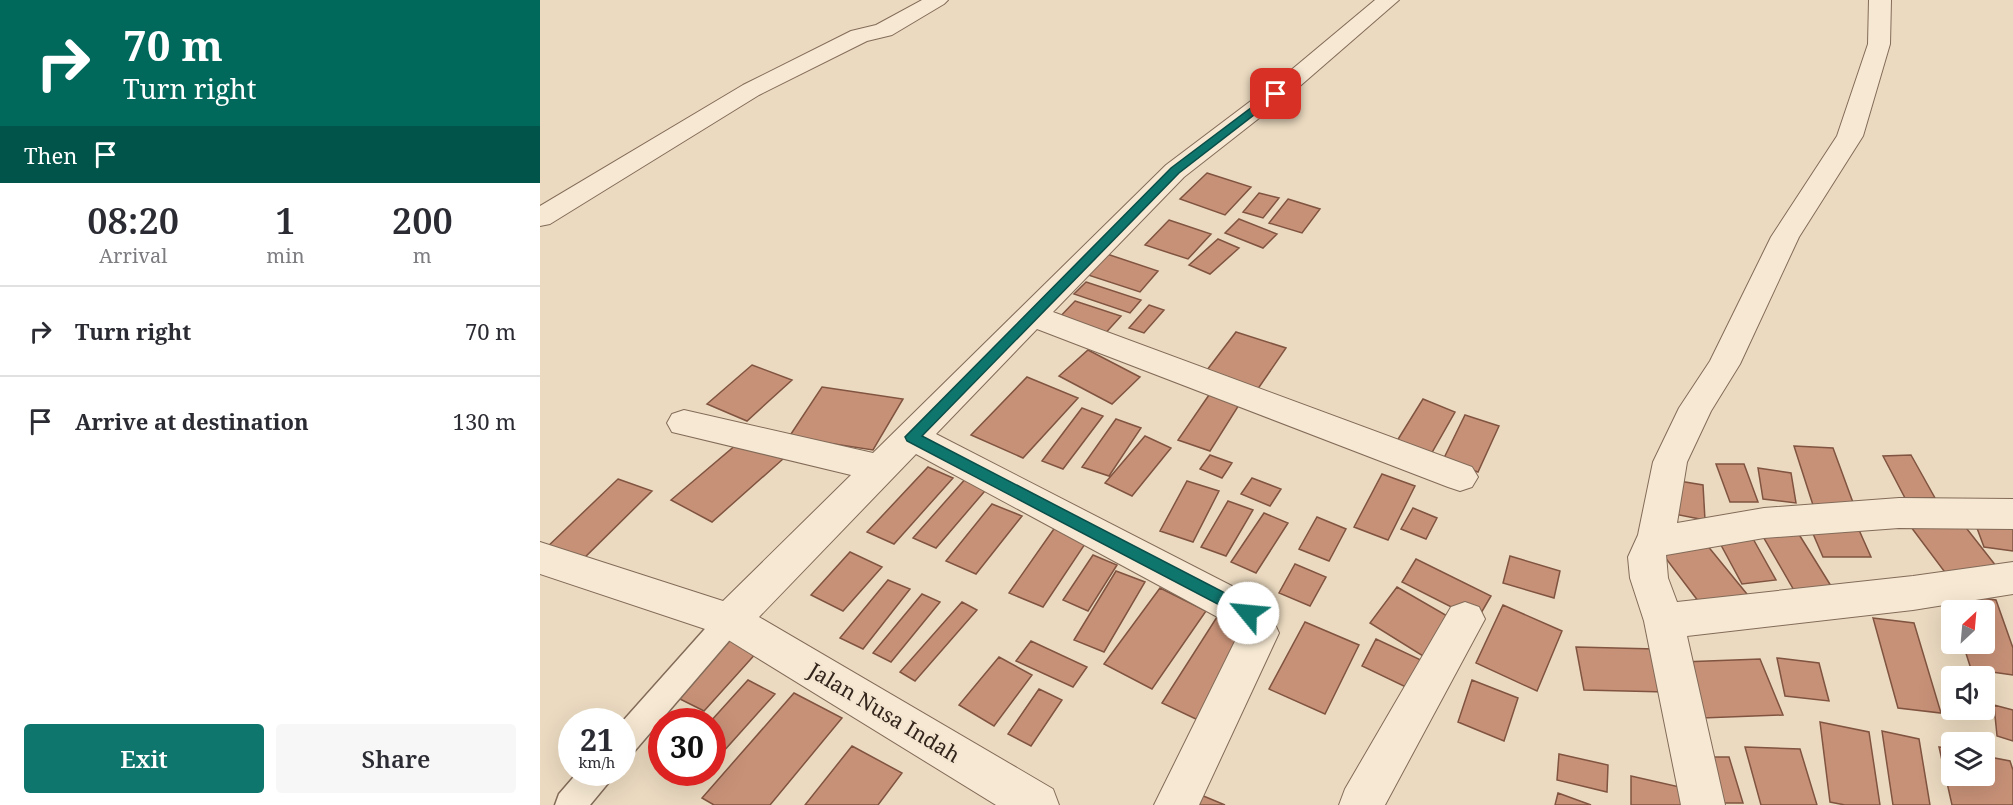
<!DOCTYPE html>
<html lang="en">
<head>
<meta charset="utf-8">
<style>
  :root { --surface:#fff; --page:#f7f7f7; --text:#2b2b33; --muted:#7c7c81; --line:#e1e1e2; --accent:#0f766e }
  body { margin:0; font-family:"Noto Serif",serif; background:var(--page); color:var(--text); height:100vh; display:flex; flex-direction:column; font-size:22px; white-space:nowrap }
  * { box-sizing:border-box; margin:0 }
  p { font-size:20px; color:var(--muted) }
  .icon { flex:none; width:33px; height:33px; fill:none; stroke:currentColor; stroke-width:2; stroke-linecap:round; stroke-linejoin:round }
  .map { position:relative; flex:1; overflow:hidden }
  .drawer { display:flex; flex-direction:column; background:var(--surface); width:540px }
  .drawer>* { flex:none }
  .hud { background:#00695c; color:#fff; overflow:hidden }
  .needle { width:39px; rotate:26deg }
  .buttons { position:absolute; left:1401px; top:600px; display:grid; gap:12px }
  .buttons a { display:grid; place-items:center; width:54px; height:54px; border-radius:6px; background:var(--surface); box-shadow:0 6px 24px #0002; font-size:30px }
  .speed { position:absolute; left:18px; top:708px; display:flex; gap:12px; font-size:30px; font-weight:700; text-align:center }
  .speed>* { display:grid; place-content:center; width:78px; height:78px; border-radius:50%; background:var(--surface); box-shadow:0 6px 24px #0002; line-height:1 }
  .speed small { font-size:15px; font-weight:400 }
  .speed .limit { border:9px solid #d22; background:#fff; color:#111 }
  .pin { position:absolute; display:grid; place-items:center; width:51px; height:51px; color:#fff; margin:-26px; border-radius:12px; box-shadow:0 3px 9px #0006 }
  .me { position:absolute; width:66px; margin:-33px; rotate:298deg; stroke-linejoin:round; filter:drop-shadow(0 0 4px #0008) }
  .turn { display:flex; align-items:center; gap:21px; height:126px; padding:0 24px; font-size:27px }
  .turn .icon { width:78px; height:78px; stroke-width:2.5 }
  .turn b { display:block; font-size:42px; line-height:51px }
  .then { display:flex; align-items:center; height:57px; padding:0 24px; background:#0003; gap:12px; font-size:22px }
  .eta { display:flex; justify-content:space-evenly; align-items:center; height:102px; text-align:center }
  .eta b { font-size:36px; font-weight:600; line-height:42px }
  .primary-button { display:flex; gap:12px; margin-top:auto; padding:12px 24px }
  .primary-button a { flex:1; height:69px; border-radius:6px; background:var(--accent); color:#fff; font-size:24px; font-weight:600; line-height:69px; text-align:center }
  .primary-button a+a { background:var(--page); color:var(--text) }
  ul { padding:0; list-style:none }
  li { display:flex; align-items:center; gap:18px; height:90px; padding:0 24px; border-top:2px solid var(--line) }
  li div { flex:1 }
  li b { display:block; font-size:22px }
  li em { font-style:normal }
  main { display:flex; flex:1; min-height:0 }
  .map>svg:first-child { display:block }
  .building { fill:#c79177; stroke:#805440; stroke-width:1.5 }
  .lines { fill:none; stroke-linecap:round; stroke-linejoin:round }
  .lane-casing { stroke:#836b59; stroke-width:3 }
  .street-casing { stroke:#836b59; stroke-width:2 }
  .lane { fill:#f6e8d2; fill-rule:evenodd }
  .street { fill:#f6e8d2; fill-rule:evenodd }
  .route { fill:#0f766e; stroke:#0a4d48; stroke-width:1.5 }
  .labels { text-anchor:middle; stroke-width:4.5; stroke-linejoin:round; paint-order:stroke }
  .near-street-label { font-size:21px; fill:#33251c; stroke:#f3e5cf }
</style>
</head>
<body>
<main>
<section class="drawer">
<div class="hud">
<div class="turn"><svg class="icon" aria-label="right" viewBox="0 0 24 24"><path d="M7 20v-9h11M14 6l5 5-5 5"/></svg><div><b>70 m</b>Turn right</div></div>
<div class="then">Then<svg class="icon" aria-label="arrive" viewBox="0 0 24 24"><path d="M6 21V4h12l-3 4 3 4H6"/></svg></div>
</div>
<div class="eta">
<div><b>08:20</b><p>Arrival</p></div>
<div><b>1</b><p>min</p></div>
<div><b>200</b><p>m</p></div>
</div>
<ul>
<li><svg class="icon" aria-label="right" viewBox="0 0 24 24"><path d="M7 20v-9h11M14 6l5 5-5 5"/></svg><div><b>Turn right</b></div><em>70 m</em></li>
<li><svg class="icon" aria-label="arrive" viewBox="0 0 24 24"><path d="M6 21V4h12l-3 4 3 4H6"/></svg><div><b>Arrive at destination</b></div><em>130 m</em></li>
</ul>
<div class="primary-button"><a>Exit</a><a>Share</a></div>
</section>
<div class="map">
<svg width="1473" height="805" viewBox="0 0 1473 805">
  <rect width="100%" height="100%" fill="#ebdac0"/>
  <!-- building -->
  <path class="building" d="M667,173L711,187L685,215L640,199Z
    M719,193L739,198L723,218L703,212Z
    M748,199L780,209L762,233L729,223Z
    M699,219L737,234L723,248L685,233Z
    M629,220L671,234L648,259L605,245Z
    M678,239L699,248L670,274L649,265Z
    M567,254L618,271L600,292L548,275Z
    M546,282L601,300L590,313L534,294Z
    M535,301L581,316L562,337L516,321Z
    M609,305L624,310L604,333L589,328Z
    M696,332L746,348L715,393L664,374Z
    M548,350L600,377L572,404L519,376Z
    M212,365L252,380L207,421L167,404Z
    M487,377L538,398L483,458L431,435Z
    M282,387L363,399L333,450L249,437Z
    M669,395L699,405L670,451L638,440Z
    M883,399L915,412L886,463L852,449Z
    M542,408L563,416L523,469L502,461Z
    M925,415L959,426L938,472L903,460Z
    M576,419L601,428L569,476L542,467Z
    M605,436L631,448L592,496L565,483Z
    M203,439L243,459L172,522L131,500Z
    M1254,446L1293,448L1315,508L1273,505Z
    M670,455L692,463L682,478L660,469Z
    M1371,455L1395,498H1365L1343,456Z
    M1176,464H1204L1218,502H1190Z
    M388,467L413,478L354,544L327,532Z
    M1218,468L1251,473L1256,503L1223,499Z
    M842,474L875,486L848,540L814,527Z
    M428,476L450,485L396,548L373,538Z
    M712,478L741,489L730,506L701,494Z
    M78,479L112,491L37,565L3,551Z
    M1133,480L1163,485L1165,520L1134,514Z
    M647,481L679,491L653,542L620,531Z
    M688,501L713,510L686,556L661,547Z
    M452,504L482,516L436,574L406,561Z
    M873,508L897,518L886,539L861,529Z
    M724,513L748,523L716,573L691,562Z
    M1416,515L1460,571L1410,579L1368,523Z
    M777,517L806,529L789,561L759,549Z
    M1434,520L1473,528V551L1444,547Z
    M516,526L549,538L503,607L469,593Z
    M1207,528L1236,580L1202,584L1174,532Z
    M1255,528L1296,594L1259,599L1221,533Z
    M1271,529L1319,530L1331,557H1283Z
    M1162,539L1211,599L1168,614L1121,552Z
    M310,552L342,567L303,611L271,595Z
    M553,555L577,565L548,611L523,600Z
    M970,556L1020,571L1014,598L963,583Z
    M876,559L951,596L937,620L862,582Z
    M755,564L786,577L770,606L739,593Z
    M576,571L605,582L564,652L534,640Z
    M348,580L370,589L323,649L300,638Z
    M857,587L909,617L883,656L830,623Z
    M620,588L666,611L612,689L564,664Z
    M1408,593L1456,600L1473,648V675L1431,669L1423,644H1444V610H1413Z
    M382,594L400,602L351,662L333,653Z
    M422,602L437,610L375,681L360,672Z
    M963,605L1022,631L997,691L936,663Z
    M677,617L711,633L658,720L622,703Z
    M1333,618L1374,623L1401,713L1358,708Z
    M765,622L819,645L785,714L729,689Z
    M190,635L219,650L164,711L134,696Z
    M836,639L883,661L870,689L822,666Z
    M491,641L547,667L533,687L476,661Z
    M1036,647L1115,649L1126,692L1044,690Z
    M459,657L492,675L454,726L419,705Z
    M1237,658L1279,663L1289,701L1245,696Z
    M1220,659L1243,715L1162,718L1142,662Z
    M208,680L235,694L182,753L172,748V722H170Z
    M932,680L978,698L964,741L918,722Z
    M499,689L522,700L491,746L468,734Z
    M254,693L302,718L230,805H174L162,798Z
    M1454,705L1473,710V741L1457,736Z
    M1280,722L1329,732L1340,805H1305L1290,802Z
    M1342,731L1379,739L1390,805H1353Z
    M312,746L362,773L338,805H265Z
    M1205,747L1260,749L1277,805H1221Z
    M1399,747L1412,749V776H1444V756L1470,761L1473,770V805H1412Z
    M1019,754L1068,765L1067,792L1017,780Z
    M1161,757H1189L1203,803H1176Z
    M1091,776L1153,790L1154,805H1091Z
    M1018,793L1051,805H1015Z
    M661,795L685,805H657Z"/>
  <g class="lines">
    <defs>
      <path id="lane" d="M190,608L200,612L203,620L200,628L92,754L82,758V722L180,612Z
        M38,772H73L69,782L50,805H15L19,794Z"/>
      <path id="street" d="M382,0H408L404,4L352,35L327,41L219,95L10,224L0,226V206L203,85L311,31L336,25Z
        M835,0H859L760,86L644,177L513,312L932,467L938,477L932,487L920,491L908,487L497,329L396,434L725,603L739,633L659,805H614L699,633L696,627L376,454L219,617L513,789L519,805H456L177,633L0,574V542L183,601L311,475L132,432L127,423L132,414L144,410L333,453L626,165L744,76Z
        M1329,0H1351L1350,44L1323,136L1259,237L1200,364L1171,411L1147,462L1137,523L1224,508L1359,498L1473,499V529L1359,528L1224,538L1126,555L1128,578L1137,602L1373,576L1473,562V594L1373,610L1147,636L1185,805H1141L1104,621L1090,578L1088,557L1098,535L1113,462L1139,408L1170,361L1231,237L1297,136L1328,44Z
        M925,602L939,607L945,619L845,805H799L805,789L911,607Z"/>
    </defs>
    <!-- lane casing -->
    <use href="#lane" class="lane-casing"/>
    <!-- street casing -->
    <use href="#street" class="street-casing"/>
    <!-- lane -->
    <use href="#lane" class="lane"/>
    <!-- street -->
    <use href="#street" class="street"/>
  </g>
  <!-- route -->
  <path class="route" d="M732,92L741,94L639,173L382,436L714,608L716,613L714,618L708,620L367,441L365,437L631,168Z"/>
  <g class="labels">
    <!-- near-street labels -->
    <g class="near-street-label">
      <text transform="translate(344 713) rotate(31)" y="7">Jalan Nusa Indah</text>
    </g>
  </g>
</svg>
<div class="buttons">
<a><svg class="needle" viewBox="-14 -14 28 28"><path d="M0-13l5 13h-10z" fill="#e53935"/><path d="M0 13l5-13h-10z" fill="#7c7c81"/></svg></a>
<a><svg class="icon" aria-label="sound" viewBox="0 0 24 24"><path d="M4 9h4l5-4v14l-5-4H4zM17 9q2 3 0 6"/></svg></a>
<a><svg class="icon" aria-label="layers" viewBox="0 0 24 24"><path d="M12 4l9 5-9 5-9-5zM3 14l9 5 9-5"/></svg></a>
</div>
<div class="speed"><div>21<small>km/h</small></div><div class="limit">30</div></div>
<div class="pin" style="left:736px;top:94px;background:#d93025"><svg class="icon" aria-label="arrive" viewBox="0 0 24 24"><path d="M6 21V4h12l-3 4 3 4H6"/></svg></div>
<svg class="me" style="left:708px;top:613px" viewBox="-20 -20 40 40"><circle r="19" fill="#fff"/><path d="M0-13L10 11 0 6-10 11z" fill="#0f766e"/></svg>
</div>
</main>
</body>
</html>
